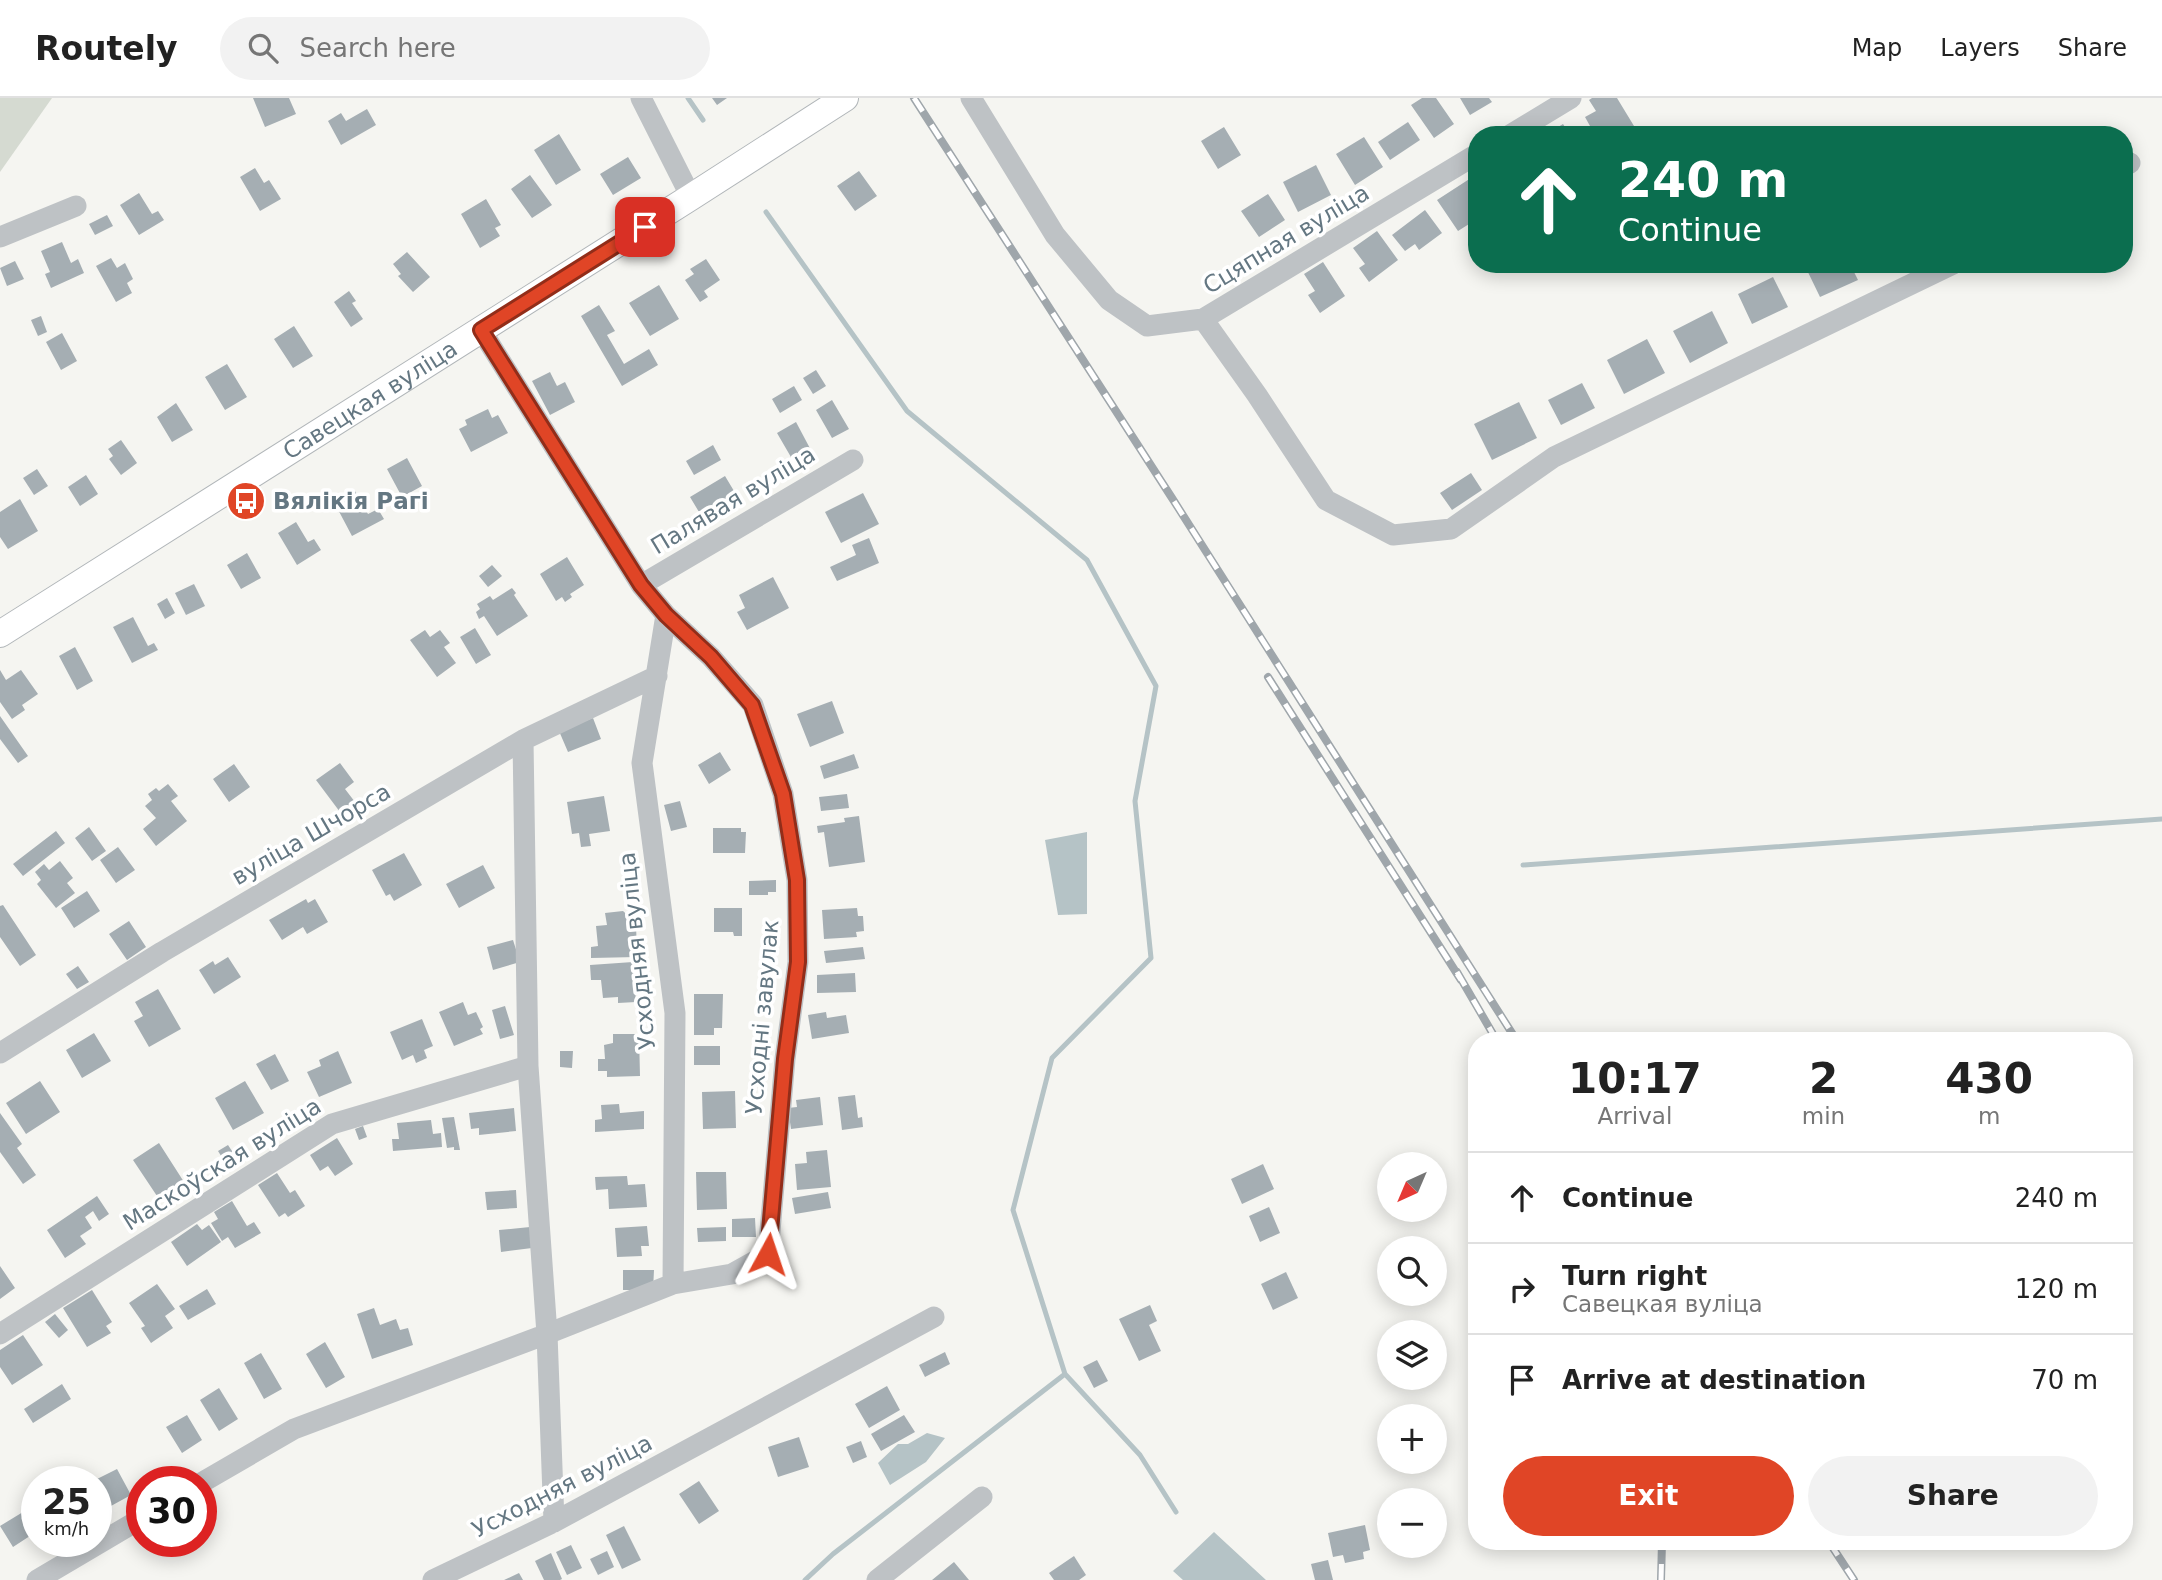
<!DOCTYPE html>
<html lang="en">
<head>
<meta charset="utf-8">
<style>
  :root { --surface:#fff; --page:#f2f2f2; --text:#222; --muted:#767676; --line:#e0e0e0; --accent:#e04526 }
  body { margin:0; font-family:"DejaVu Sans",sans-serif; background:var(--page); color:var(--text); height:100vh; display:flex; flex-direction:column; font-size:26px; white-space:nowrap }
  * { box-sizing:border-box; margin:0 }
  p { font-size:23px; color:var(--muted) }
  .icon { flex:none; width:38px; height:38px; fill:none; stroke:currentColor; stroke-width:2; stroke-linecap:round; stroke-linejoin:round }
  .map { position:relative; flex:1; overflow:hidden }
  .sheet { position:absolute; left:1468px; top:934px; width:665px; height:518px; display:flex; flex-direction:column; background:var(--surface); border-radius:28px; box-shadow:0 4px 18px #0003 }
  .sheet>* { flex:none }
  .hud { position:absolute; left:1468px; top:28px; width:665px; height:147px; border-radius:28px; box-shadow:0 4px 18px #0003; background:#0b6e4f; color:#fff; overflow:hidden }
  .needle { width:46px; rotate:224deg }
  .buttons { position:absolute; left:1377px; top:1054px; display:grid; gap:14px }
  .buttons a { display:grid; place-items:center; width:70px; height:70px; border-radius:50%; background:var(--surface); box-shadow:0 4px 18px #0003; font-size:35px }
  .speed { position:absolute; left:21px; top:1368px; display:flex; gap:14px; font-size:35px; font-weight:700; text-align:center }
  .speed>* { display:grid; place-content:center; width:91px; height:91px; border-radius:50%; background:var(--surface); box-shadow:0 4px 18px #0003; line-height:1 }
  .speed small { font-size:18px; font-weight:400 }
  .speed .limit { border:10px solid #d22; background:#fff; color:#111 }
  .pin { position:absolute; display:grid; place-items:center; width:60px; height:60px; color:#fff; margin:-30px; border-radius:14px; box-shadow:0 4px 10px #0006 }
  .me { position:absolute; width:77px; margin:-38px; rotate:5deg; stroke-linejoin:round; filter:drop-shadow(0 0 5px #0008) }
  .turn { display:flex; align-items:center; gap:24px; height:147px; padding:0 35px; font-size:32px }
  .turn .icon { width:91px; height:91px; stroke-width:2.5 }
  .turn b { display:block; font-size:49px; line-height:60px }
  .eta { display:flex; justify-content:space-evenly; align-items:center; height:119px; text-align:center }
  .eta b { font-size:42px; font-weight:700; line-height:49px }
  .action { display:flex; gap:14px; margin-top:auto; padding:14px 35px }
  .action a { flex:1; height:80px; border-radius:42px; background:var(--accent); color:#fff; font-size:28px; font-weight:700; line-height:80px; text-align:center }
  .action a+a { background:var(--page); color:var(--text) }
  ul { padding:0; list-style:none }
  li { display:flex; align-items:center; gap:21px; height:91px; padding:0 35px; border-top:2px solid var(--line) }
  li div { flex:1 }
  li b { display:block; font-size:26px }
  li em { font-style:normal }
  header { display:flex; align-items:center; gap:42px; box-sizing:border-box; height:98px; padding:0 35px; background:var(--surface); border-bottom:2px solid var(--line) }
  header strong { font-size:33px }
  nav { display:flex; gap:38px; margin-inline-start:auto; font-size:24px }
  .search { width:490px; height:63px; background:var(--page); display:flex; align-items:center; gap:18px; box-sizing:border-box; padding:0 24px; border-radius:38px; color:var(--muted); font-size:26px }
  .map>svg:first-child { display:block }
  .green { fill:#d5dad1 }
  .water { fill:#b5c3c6 }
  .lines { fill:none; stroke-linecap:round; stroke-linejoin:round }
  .stream { stroke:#b5c3c6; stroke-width:5 }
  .building { fill:#a5aeb3 }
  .major-casing { stroke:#b1b6b9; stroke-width:28 }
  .minor { stroke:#bec2c5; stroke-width:21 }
  .major { stroke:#fff; stroke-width:26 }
  .rail-casing { stroke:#9fa6ab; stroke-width:8 }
  .rail { stroke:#fff; stroke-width:5; stroke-dasharray:16; stroke-linecap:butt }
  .route-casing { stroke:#922d19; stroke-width:18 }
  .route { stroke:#e04526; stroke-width:12 }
  .labels { text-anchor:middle; stroke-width:7; stroke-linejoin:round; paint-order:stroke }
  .street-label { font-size:23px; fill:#647782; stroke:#fff }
  .poi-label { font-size:23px; font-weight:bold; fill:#647782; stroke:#fff; text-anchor:start }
</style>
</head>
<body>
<header>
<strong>Routely</strong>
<div class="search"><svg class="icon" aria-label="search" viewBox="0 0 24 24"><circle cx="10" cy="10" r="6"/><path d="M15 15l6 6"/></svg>Search here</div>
<nav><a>Map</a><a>Layers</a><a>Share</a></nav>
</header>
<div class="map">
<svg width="2162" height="1482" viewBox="0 0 2162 1482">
  <rect width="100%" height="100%" fill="#f5f5f1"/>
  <!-- green -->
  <path class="green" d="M0,0H52L0,74Z"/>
  <!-- water -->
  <path class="water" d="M1087,734V816L1058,817L1045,742Z
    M927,1335L945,1340L926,1364L890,1387L878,1365L898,1346H908Z
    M1214,1434L1266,1482H1183L1173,1473Z"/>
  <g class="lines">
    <!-- stream -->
    <path class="stream" d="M688,0L703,22
      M766,114L907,313L1087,462L1156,588L1135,703L1151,860L1052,960L1013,1112L1065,1276L1140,1357L1176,1414
      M1523,767L2162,721
      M805,1482L833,1456L1065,1276"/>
  </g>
  <!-- building -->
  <path class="building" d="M253,0H289L296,16L265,29Z
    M712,0H727L717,7Z
    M1422,0H1436L1454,26L1434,40L1411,7Z
    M1460,0H1489L1492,4L1470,17Z
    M1592,0H1617L1634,28L1620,37H1611L1606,29L1595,37L1585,19L1596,13L1589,2Z
    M367,11L376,27L341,47L328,23L341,15L346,23Z
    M1408,24L1420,42L1390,62L1378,44Z
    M1563,26L1570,37H1545Z
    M1224,29L1241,57L1218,71L1201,43Z
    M2092,29L2097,37H2078Z
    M559,36L581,72L556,87L534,52Z
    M1364,39L1383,69L1355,87L1336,56Z
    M628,59L641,80L613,97L600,76Z
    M1316,67L1331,97L1298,114L1283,84Z
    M255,70L264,85L269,82L281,101L260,113L240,79Z
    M859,73L877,98L855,113L837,88Z
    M530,77L552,107L532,120L511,91Z
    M1474,78L1477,83V121L1458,133L1437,102Z
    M139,95L152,116L158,113L164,122L139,137L120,107Z
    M1268,96L1285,122L1259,139L1241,113Z
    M486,101L501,127L495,130L500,138L480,150L461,116Z
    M1425,112L1442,135L1419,152L1415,146L1405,153L1392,137Z
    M107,117L113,128L95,137L89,126Z
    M1377,133L1398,162L1369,184L1359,170L1365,166L1353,150Z
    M62,144L71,165L78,161L84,175L51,190L45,176L50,174L41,153Z
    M407,154L430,179L413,194L398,178L401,176L393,166Z
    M111,160L117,170L125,165L133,181L127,185L132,195L116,204L96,168Z
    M706,161L720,182L704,193L708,199L700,204L685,182L694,176L690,171Z
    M15,163L24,181L7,188L0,170Z
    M1323,164L1345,198L1320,215L1308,197L1315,193L1304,176Z
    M1809,166H1850L1858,182L1820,199L1805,168Z
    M1878,166H1898L1882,174Z
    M1773,179L1788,209L1752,226L1738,196Z
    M659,187L679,221L650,238L629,205Z
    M349,193L356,203L352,205L363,221L351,229L334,204Z
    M599,207L615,233L607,237L624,266L649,251L658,267L622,288L581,218Z
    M1712,213L1728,245L1690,265L1673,233Z
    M41,218L47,234L38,238L31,222Z
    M294,228L313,258L293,270L274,241Z
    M62,235L77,263L61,272L46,244Z
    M1647,241L1665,275L1624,296L1607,262Z
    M227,266L247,299L225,312L205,279Z
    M816,272L826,288L813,296L803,280Z
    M550,274L557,288L565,284L575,304L550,317L532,283Z
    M1582,285L1595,310L1561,327L1548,302Z
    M794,288L802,302L780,315L772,301Z
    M832,302L849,331L832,340L816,312Z
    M1519,304L1537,340L1492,362L1474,326Z
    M176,305L193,332L172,344L157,319Z
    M488,311L492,320L498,317L508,335L471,354L459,331L467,327L465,322Z
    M796,324L813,356L795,366L777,335Z
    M121,342L137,365L121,377L109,361L113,358L108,351Z
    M713,347L721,362L694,377L686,363Z
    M407,360L422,388L402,399L387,371Z
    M37,371L48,388L34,397L23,380Z
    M1471,375L1482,392L1452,412L1440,395Z
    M86,377L98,396L80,408L68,389Z
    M725,378L740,403L705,424L690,399Z
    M355,393L368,416L378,411L384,421L352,438L334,404Z
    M863,395L879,426L841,445L825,414Z
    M20,401L38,433L8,451L0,439V414Z
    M296,424L308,444L314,441L321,452L297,467L278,435Z
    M869,440L879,465L837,483L830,469L856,457L852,447Z
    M247,455L261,480L241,491L227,467Z
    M567,459L584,487L570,496L572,499L565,504L562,499L556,503L540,476Z
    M492,467L502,478L488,489L479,478Z
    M773,479L789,510L747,532L737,514L745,510L739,497Z
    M194,486L205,508L186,517L175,495Z
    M512,490L516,495L514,497L528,518L497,538L484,518L479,521L476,514L480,511L477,506L490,498L493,502Z
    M167,500L175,515L165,521L157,506Z
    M133,519L148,548L154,545L158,552L132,565L113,529Z
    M475,530L491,557L476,566L460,539Z
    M425,532L430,539L440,532L450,545L444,549L456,565L437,579L410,542Z
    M75,549L93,583L77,592L59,558Z
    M0,572L6,582L21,572L38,596L22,607L25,612L12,621L0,604Z
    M832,603L844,635L810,649L797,616Z
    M0,618L28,658L18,665L0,641Z
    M593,620L601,641L568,654L559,633Z
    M720,654L731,672L709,686L698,667Z
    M854,656L859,670L824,681L820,668Z
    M340,665L354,684L345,691L355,704L340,714L316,682Z
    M234,666L250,689L229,704L213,681Z
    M168,686L178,698L171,703L187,723L156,748L143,731L156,720L145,708L152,702L148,696L156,690L159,693Z
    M847,696L849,710L821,713L819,699Z
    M604,698L610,733L589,736L591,748L581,749L579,735L572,736L567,704Z
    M680,703L687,729L671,733L664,707Z
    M859,718L865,764L829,769L824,734L818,735L817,728L845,724L844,720Z
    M89,729L106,753L92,763L75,740Z
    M713,730H741V734H746L745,755H713Z
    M56,733L65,745L23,778L13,766Z
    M118,749L135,772L116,785L100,762Z
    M404,755L422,787L394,803L390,796L386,798L372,772Z
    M60,763L73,780L67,785L75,795L56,810L37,786L41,782L35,774L44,766L49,772Z
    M483,767L495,790L459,810L446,786Z
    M776,782V794H768V797H749V783Z
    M87,793L100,813L74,830L61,810Z
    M306,801L308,805L315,801L328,824L307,836L303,829L282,842L269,822Z
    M3,807L36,857L20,868L0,839V808Z
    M714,810H742V838H734L733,834H714Z
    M857,810L858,818H863L864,833L856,834L857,839L824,841L822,812Z
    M623,813L636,825L637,859L591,860V849L598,848L596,828L607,827L605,815Z
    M129,823L146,849L127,862L109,836Z
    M513,842L520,864L493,872L487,849Z
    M863,849L865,861L826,865L824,853Z
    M228,859L241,879L214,896L199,872L213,863L215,867Z
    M633,864L636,904L618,905V899L603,900L601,882H591L590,867Z
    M78,868L89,884L77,891L66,876Z
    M855,875L856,894L817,895V877Z
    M158,891L181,931L149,949L134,923L143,918L135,904Z
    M694,896H723L722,930H714V937H694Z
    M463,904L468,917L476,914L483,929L480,931L483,936L454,948L439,914Z
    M505,908L514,937L500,941L492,912Z
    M826,914L827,920L846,917L849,935L812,941L808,917Z
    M422,921L433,948L424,952L427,960L416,965L413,957L402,962L390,934Z
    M94,935L111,963L82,980L66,952Z
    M613,936H639L640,978L607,979V973H598V961H605L604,947L613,945Z
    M694,948H720V967H694Z
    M338,953L352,985L319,999L307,974L321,968L319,962Z
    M560,953H573L572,970L560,969Z
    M275,956L289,983L271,992L256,966Z
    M40,983L60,1014L26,1036L6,1005Z
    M245,983L264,1015L233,1032L215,1000Z
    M735,993L736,1030L703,1031L702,994Z
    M855,997L858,1020L862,1019L863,1029L842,1032L838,999Z
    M820,999L823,1027L791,1031L788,1010L797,1009L796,1002Z
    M619,1006L620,1015L644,1013V1031L595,1034V1022L602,1021L601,1007Z
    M514,1010L516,1033L479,1037V1030L471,1031L469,1015Z
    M0,1015L22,1046L17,1050L36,1077L23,1086L0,1054Z
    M454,1019L460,1052H454V1049L447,1050L442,1020Z
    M431,1022L433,1036L441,1035L442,1049L393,1053L392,1041H399L397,1025Z
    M363,1028L367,1039L359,1042L355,1031Z
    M337,1040L353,1066L335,1078L328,1068L320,1073L310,1057Z
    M159,1045L184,1084L159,1101L133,1062Z
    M228,1047L238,1062L228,1069L218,1053Z
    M827,1052L831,1089L797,1092L795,1066L807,1065L806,1054Z
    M1263,1066L1274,1091L1242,1106L1231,1081Z
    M696,1074H726L727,1111L697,1112Z
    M277,1075L290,1095L295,1092L305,1108L288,1119L285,1115L279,1119L258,1087Z
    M627,1078L628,1087L645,1086L647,1109L609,1111L608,1091L596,1092L595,1079Z
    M516,1092L517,1110L487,1112L485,1094Z
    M828,1094L831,1110L795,1116L792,1100Z
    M97,1098L109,1116L99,1123L93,1113L85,1119L92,1130L80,1138L86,1146L65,1160L47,1132Z
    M232,1103L247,1128L254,1124L261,1135L235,1150L228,1139L222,1143L211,1125L218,1121L214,1114Z
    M1269,1109L1280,1135L1260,1144L1249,1118Z
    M755,1120L756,1139H732V1121Z
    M197,1126L202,1132L209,1127L221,1144L187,1168L171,1144Z
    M647,1128L649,1148H641L642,1158L617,1159L615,1130Z
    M530,1129L532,1150L501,1154L499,1132Z
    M726,1129V1143L698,1144L697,1130Z
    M0,1168L15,1190L0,1201Z
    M623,1172H654L653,1192H623Z
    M1286,1174L1298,1200L1273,1212L1261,1186Z
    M157,1186L175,1211L165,1218L173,1230L151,1245L141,1230L145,1228L129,1205Z
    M207,1191L216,1206L188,1222L179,1208Z
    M92,1192L112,1224L106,1228L111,1235L87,1249L63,1210Z
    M1150,1207L1157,1223L1149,1227L1161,1253L1139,1263L1119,1221Z
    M374,1210L380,1227L396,1221L400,1232L408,1230L413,1247L372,1261L357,1216Z
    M55,1216L68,1232L59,1240L45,1224Z
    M23,1237L43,1267L12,1287L0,1269V1252Z
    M325,1244L345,1279L326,1290L306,1256Z
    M945,1254L950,1266L925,1279L919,1267Z
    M261,1255L282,1291L264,1301L244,1265Z
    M1097,1262L1108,1283L1094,1290L1083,1269Z
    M62,1286L71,1301L33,1325L24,1311Z
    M887,1288L900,1312L869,1330L855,1306Z
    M219,1290L238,1321L219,1333L200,1302Z
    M187,1317L202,1342L182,1355L166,1329Z
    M904,1317L915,1334L881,1353L871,1336Z
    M799,1339L809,1369L778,1379L768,1349Z
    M861,1343L867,1359L853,1365L846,1349Z
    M117,1371L131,1397L100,1414L96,1406V1384H91Z
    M699,1383L719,1413L699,1426L679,1396Z
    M23,1414L36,1434L13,1449L0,1428Z
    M1365,1427L1370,1452L1363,1454L1364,1461L1345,1465L1343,1457L1333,1459L1328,1435Z
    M624,1428L641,1462L622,1471L606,1437Z
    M571,1447L582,1470L567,1477L556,1454Z
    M607,1453L614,1469L598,1477L590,1461Z
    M551,1455L562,1481L560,1482H544L535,1463Z
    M1074,1458L1086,1477L1079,1482H1054L1049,1475Z
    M1328,1462L1333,1482H1315L1311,1466Z
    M954,1464L969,1482H932Z
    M519,1475L523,1482H504Z"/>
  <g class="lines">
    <defs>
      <g id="major">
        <path id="s1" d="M0,536L691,99L845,0"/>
      </g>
    </defs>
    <!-- major casing -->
    <use href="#major" class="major-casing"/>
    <!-- minor -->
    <path class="minor" d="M641,0L691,99
      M971,0L1055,137L1109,202L1147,228L1203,221L1477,56
      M1510,37L1571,0
      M2124,68L2130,65
      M0,139L76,108
      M1203,221L1257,297L1326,402L1393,437L1451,431L1554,359L1953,166
      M641,487L853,362
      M666,517L642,665L675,915L673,1186
      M523,642L528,968L547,1236L554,1424
      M0,955L162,854L523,642L657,578
      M0,1236L332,1026L528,968
      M201,1385L294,1331L547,1236L673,1186L732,1176L768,1156L785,961L798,864L797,782L783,696L753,607L711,559L666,517L641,487L481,232
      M37,1482L142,1420
      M433,1482L554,1424L934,1219
      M877,1482L982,1399"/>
    <!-- major -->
    <use href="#major" class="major"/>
    <defs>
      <path id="rail" d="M914,0L1172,400L1517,943
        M1268,579L1461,882
        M1457,874L1497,943
        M1829,1444L1854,1482
        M1661,1482L1662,1444"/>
    </defs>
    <!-- rail casing -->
    <use href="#rail" class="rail-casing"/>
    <!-- rail -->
    <use href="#rail" class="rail"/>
  </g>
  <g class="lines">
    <defs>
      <path id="route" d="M645,129L481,232L641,487L666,517L711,559L752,607L783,696L797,782L798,864L785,961L768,1156"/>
    </defs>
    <!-- route casing -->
    <use href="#route" class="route-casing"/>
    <!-- route -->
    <use href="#route" class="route"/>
  </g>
  <!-- icons -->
  <defs>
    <symbol id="bus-disc" viewBox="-11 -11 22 22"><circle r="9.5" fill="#e04526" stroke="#fff"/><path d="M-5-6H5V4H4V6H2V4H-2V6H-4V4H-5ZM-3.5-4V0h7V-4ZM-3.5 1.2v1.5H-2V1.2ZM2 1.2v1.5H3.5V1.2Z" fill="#fff"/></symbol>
  </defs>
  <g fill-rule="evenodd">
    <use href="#bus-disc" x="224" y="381" width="44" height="44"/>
  </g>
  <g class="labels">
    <!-- street labels -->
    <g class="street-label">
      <text transform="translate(1286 141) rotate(-31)" y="8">Сцяпная вуліца</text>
      <text dy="8" stroke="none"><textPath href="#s1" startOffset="438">Савецкая вуліца</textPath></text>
      <text transform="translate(733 402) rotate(-31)" y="8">Палявая вуліца</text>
      <text transform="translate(311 736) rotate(-30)" y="8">вуліца Шчорса</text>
      <text transform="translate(637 853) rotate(-96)" y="8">Усходняя вуліца</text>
      <text transform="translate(762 919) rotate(-85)" y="8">Усходні завулак</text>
      <text transform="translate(222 1066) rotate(-32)" y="8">Маскоўская вуліца</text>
      <text transform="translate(562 1388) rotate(-27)" y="8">Усходняя вуліца</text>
    </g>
    <!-- poi labels -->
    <g class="poi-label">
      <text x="273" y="411">Вялікія Рагі</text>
    </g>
  </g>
</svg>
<div class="buttons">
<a><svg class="needle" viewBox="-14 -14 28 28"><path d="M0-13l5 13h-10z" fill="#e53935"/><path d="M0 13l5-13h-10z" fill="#767676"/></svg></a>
<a><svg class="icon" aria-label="search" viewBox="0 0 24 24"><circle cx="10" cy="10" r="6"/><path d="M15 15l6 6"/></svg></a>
<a><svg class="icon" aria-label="layers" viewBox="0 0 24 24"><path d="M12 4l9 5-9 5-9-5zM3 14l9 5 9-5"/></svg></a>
<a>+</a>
<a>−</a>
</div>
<div class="speed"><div>25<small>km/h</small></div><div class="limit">30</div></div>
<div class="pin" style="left:645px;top:129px;background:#d93025"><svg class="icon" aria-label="arrive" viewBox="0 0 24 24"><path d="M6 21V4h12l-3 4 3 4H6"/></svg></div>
<svg class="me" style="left:768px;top:1156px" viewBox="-20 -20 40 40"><path d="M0-17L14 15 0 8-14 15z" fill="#e04526" stroke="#fff" stroke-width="4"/></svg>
<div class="hud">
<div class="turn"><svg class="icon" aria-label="ahead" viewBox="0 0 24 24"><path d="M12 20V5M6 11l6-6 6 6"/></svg><div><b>240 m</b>Continue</div></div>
</div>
<section class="sheet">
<div class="eta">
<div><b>10:17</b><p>Arrival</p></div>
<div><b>2</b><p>min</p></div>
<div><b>430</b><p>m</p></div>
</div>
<ul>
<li><svg class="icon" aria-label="ahead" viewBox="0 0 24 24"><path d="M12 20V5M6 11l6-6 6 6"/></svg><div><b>Continue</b></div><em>240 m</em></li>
<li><svg class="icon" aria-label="right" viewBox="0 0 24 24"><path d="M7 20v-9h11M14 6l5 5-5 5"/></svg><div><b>Turn right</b><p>Савецкая вуліца</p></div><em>120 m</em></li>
<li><svg class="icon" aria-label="arrive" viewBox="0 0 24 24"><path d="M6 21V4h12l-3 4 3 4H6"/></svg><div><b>Arrive at destination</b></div><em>70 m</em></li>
</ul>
<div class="action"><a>Exit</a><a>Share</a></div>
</section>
</div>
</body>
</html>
